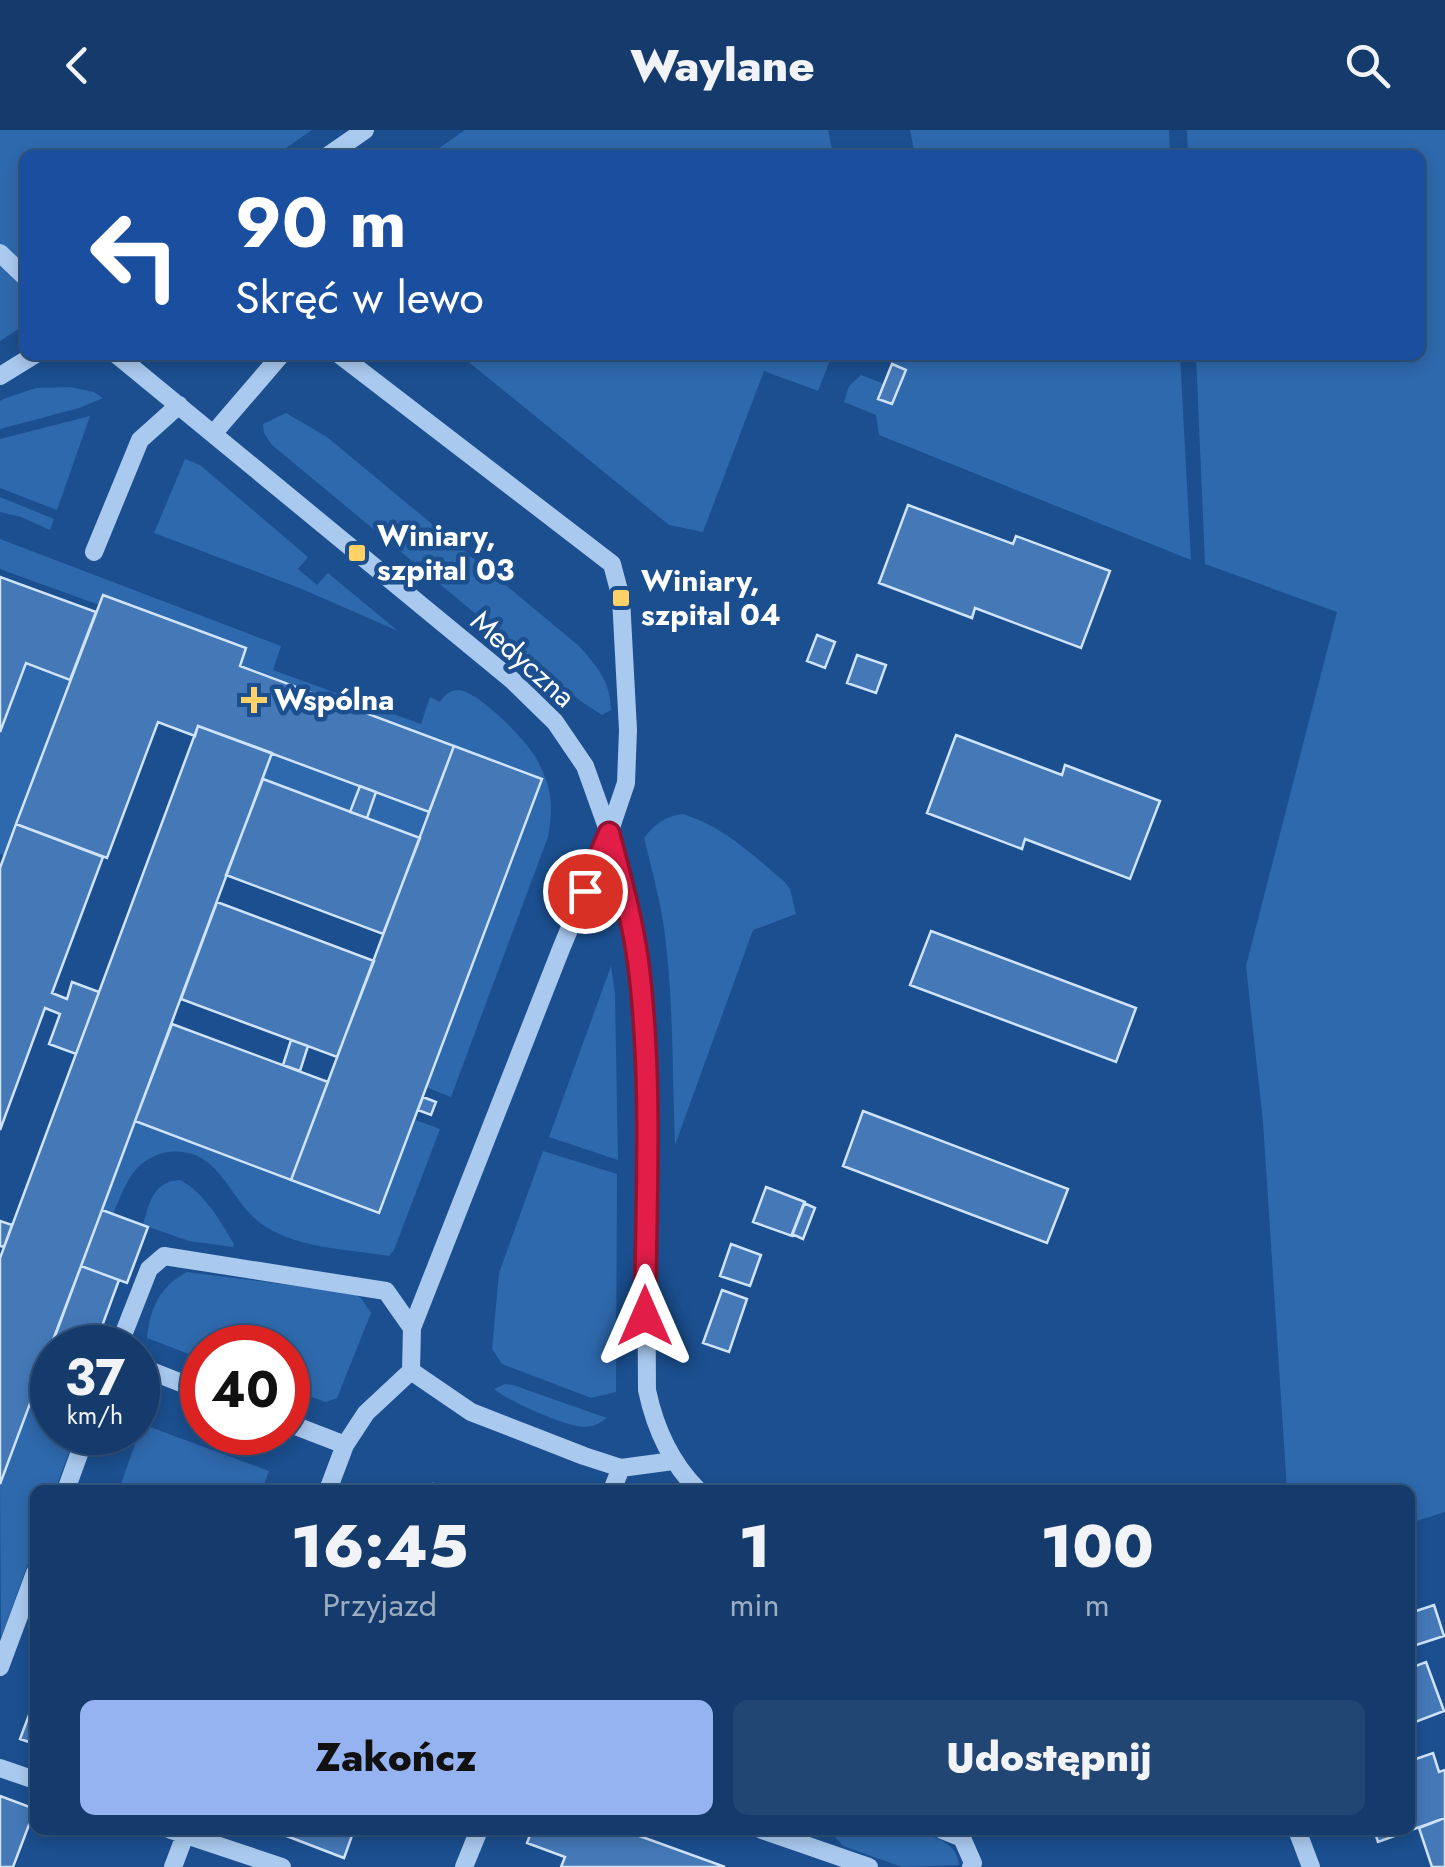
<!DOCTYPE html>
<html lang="pl">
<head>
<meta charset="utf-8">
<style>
  :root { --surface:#143b6b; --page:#214673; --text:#f1f3f6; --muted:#9dadc1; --line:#33557e; --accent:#95b2f1 }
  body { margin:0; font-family:Jost,sans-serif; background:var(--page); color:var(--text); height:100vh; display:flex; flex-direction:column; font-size:38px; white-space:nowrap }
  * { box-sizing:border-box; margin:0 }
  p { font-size:32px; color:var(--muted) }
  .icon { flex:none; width:55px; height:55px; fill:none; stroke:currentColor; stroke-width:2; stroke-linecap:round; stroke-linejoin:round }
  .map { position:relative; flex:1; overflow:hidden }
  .panel { position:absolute; left:30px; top:1355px; width:1385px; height:350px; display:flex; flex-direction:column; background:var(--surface); border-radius:15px; box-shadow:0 5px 15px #0003,0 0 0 2px var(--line) }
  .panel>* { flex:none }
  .top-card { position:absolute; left:20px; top:20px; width:1405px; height:210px; border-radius:15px; box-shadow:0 5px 15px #0003,0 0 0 2px var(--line); background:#1a4fa0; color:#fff; overflow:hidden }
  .speed { position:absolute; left:30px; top:1195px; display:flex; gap:20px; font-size:50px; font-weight:700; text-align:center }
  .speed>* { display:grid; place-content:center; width:130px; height:130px; border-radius:50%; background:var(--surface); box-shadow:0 5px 15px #0003,0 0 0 2px var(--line); line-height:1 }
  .speed small { font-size:25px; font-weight:400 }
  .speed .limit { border:15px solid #d22; background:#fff; color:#111 }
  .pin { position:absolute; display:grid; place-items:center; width:85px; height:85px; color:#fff; margin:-42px; border:5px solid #fff; border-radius:50%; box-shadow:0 2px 10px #0007 }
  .me { position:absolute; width:110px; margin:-55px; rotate:0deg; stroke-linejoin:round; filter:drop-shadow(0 0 8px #0008) }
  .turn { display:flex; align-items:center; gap:35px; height:210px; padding:0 50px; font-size:45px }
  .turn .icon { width:130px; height:130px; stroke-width:2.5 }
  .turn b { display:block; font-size:70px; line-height:85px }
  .eta { display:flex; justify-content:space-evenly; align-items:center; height:170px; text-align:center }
  .eta b { font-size:60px; font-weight:800; line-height:70px }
  .action { display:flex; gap:20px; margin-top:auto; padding:20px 50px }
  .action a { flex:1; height:115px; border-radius:15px; background:var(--accent); color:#111; font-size:40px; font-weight:800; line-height:115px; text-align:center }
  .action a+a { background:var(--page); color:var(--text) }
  header { display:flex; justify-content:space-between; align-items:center; height:130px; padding:0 50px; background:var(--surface); font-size:45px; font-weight:800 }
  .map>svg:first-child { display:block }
  .green { fill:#2e69ad }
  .building { fill:#4478b7; stroke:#cfe3fa; stroke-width:2.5 }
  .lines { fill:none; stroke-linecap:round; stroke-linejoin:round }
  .minor { stroke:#a9c9ee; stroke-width:18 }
  .route-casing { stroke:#92132f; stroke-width:25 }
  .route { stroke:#e11d48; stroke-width:18 }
  .poi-dot { fill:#ffd166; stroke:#1b4f8f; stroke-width:4 }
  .labels { text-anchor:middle; stroke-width:9; stroke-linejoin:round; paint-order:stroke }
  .poi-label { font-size:30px; font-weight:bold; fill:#fff; stroke:#1b4f8f; text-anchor:start }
  .street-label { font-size:30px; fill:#fff; stroke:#1b4f8f }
</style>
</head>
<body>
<header><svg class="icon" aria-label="back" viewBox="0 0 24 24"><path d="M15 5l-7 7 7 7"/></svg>Waylane<svg class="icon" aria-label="search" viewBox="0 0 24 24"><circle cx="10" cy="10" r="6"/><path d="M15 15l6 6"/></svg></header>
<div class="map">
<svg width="1445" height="1737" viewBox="0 0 1445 1737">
  <rect width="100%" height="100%" fill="#1b4f8f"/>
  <!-- green -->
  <path class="green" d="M0,0H312L276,25H25V195L0,211Z
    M465,0H828L833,25H429Z
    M910,0H1169L1170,25H915Z
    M1187,0H1445V1382L1410,1393V1360H1287L1263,992L1246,836L1337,482L1205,434L1196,225H1420V25H1188Z
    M460,225H832L818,261L764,241L703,402L669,395Z
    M883,225H1180L1191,430L879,305L876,285L844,272L849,256L861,245L884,254L879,268L892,274L893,229Z
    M70,257L94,262L103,268L79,278L0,299V271L3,269L36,258Z
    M286,283L327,307L579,516C598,538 610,550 611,580L602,585L582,572L272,315L264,303L263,294Z
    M90,286L57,380L0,358V309Z
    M185,329L200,335L308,427L298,439L317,455L328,443L398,501L302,459L154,403Z
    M0,367L54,389L50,400L21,387L0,382Z
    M0,409L281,516L273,540L421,594L430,567L440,572C445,565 449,560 458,560C478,561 524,608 534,625C540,634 544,644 547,653C553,670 551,690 548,707L451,967L426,957L541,649L240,536L245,518L103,465L99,475L0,439Z
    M26,533L70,550L5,726L0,724V602Z
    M272,623L360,656L350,682L263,649Z
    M376,662L429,682L420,708L367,688Z
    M682,684C722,695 754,726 785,752L790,759L796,784L753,800L675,1015C672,941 674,865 663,791C658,763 651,736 644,708C655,694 664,687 682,684Z
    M611,836L615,864L618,1030L549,1007Z
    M415,990L440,999L394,1120L389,1126C348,1119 299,1119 263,1095C241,1080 232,1056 213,1037C190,1014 153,1017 133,1043C124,1055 119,1071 113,1084L102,1080L135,991L379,1082Z
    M543,1021L617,1044L616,1262L591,1268L502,1234L492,1219L499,1143Z
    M180,1050C204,1062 221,1092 234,1114L233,1117L189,1111L143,1095C149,1074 153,1051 180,1050Z
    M187,1142L352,1163L361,1168L371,1183L337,1268L326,1272L288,1259V1218H202V1229L147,1208C150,1178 160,1156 187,1142Z
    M50,1218L52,1219V1302L76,1303L55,1360H35V1414L1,1508L0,1354Z
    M505,1254L513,1255L607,1288C600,1293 593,1297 584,1297C566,1297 508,1271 494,1259Z
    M142,1294L269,1341L262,1360H140L121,1354Z
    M834,1700C866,1700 956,1691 959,1735L902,1737L843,1716L835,1707Z"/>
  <!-- building -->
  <path class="building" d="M892,234L906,240L892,274L878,269Z
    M908,375L1013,414L1016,406L1110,441L1081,518L975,478L972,488L879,453Z
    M0,447L96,482L70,550L26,533L0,602Z
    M103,465L246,518L240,536L454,616L429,682L198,596L195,606L158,592L107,728L16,694Z
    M817,505L835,512L825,538L807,531Z
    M857,525L886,535L876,563L847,553Z
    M198,596L272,623L0,1354V1128Z
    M956,605L1062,645L1065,635L1160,671L1130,749L1025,709L1022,719L927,683Z
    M454,616L542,649L379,1083L291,1050Z
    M263,649L420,708L383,804L226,745Z
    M360,656L376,662L367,688L350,682Z
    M16,694L103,727L52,863L67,869L72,852L99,862L76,924L49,914L60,884L45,878L0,1000V738Z
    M217,772L374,831L337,927L181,869Z
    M931,801L1136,878L1116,932L910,855Z
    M172,894L328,952L291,1050L135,991Z
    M291,910L308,916L300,941L283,935Z
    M423,967L436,972L431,985L418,980Z
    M863,981L1068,1059L1047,1113L843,1036Z
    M766,1057L805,1072L792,1106L753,1092Z
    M804,1073L815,1078L803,1109L792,1104Z
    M102,1080L148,1097L127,1153L81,1136Z
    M0,1091L12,1095L4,1117L0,1116Z
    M731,1114L761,1125L750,1156L720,1146Z
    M81,1136L119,1150L94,1218L52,1219L50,1218Z
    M722,1160L747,1169L729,1222L703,1213Z
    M433,1354L445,1356L457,1360H419Z
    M1434,1475L1444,1506L1410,1517V1483Z
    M1426,1532L1444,1581L1410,1594V1538Z
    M35,1569V1614L20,1609Z
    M1433,1623L1439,1642L1445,1640V1688L1378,1712L1374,1700H1410V1631Z
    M0,1666L35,1679L13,1737H0Z
    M1445,1688V1737H1432L1419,1698Z
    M271,1700H354L344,1728Z
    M532,1700H623L725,1737H561L565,1727L527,1713Z"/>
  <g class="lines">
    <!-- minor -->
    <path class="minor" d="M329,25L365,0
      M0,123L25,147
      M117,225L512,550L555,592L585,636L609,703L624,759L638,830L645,925L647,1260C655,1298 670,1332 698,1360
      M0,246L34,225
      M213,304L281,225
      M94,422L140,310L179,275
      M118,1218L149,1139L164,1126L386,1161L412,1198
      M138,1236L202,1261
      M411,1241L471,1282L584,1326L621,1338L673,1331
      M288,1293L345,1315
      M66,1360L87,1302
      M328,1360L345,1315L366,1283L411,1241L412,1198L561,819L609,703L626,653L628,600L621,468L612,434L340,225
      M612,1360L621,1338
      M0,1537L35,1443
      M0,1638L35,1650
      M171,1700L282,1737
      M762,1700L869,1737
      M942,1700L962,1708L973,1733L971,1737
      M1297,1700L1311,1737
      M173,1737L187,1700
      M464,1737L479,1700"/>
  </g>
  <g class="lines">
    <defs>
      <path id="route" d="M585,761L609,703C620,745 632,788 638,831C653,946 646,1070 645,1186"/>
    </defs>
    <!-- route casing -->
    <use href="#route" class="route-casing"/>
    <!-- route -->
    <use href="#route" class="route"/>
  </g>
  <!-- markers -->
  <g class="poi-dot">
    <rect x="347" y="413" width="20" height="20" rx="5"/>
    <rect x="611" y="458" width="20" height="20" rx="5"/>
    <path d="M249 555h10v10h10v10h-10v10h-10v-10h-10v-10h10z"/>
  </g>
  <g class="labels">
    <!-- poi labels -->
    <g class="poi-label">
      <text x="377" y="416">Winiary,<tspan x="377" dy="34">szpital 03</tspan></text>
      <text x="641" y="461">Winiary,<tspan x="641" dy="34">szpital 04</tspan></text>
      <text x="274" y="580">Wspólna</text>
    </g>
    <!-- street labels -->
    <g class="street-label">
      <text transform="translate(523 529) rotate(42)" y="10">Medyczna</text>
    </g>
  </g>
</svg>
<div class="speed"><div>37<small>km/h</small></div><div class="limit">40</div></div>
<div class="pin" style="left:585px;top:761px;background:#d93025"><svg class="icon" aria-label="arrive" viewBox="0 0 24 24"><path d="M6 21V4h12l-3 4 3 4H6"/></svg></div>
<svg class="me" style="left:645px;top:1186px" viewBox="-20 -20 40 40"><path d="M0-17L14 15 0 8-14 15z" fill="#e11d48" stroke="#fff" stroke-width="4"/></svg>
<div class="top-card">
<div class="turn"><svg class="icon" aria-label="left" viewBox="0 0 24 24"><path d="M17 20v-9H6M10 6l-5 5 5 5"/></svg><div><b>90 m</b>Skręć w lewo</div></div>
</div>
<section class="panel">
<div class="eta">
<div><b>16:45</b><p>Przyjazd</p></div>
<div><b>1</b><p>min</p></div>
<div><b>100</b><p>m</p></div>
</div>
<div class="action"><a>Zakończ</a><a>Udostępnij</a></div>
</section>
</div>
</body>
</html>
